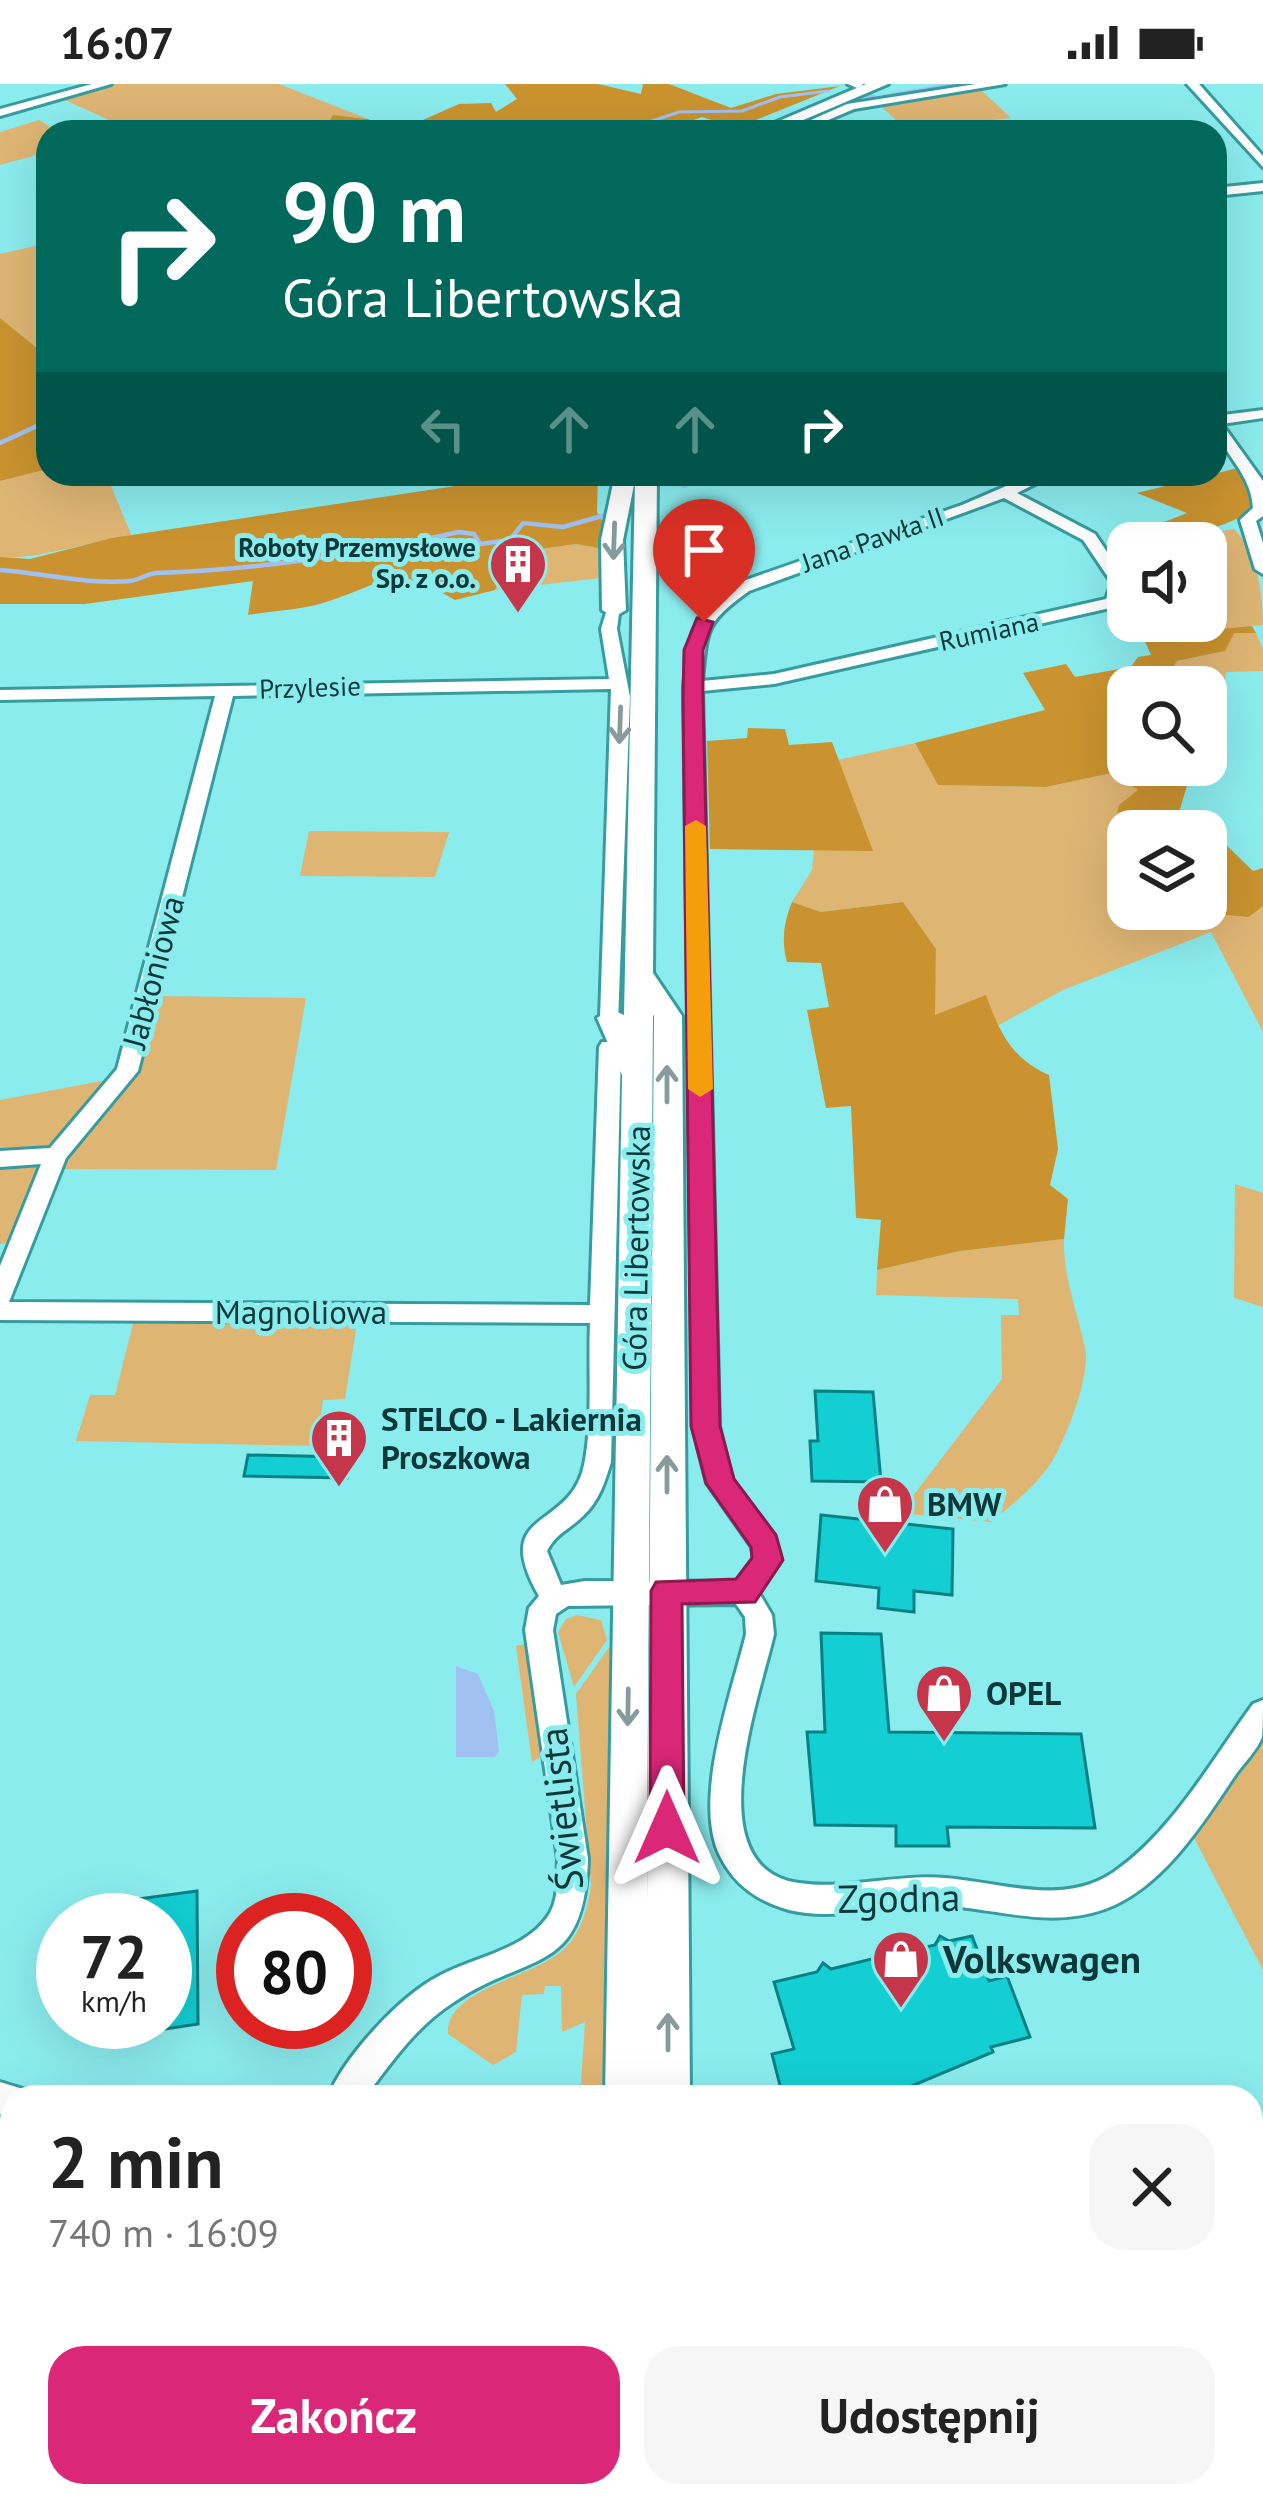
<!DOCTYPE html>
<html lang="pl">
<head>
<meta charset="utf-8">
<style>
  :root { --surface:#fff; --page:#f6f6f6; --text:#222; --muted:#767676; --accent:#db2777 }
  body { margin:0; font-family:"PT Sans",sans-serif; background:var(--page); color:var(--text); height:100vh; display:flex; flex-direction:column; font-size:45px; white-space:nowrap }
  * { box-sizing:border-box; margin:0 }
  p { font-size:39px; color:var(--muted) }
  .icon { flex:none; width:66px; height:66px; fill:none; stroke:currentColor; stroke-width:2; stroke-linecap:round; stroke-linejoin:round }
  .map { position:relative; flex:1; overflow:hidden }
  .side { position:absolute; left:0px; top:2001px; width:1263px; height:423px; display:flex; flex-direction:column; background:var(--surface); border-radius:36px 36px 0 0; box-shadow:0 12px 48px #0002 }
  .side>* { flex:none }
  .top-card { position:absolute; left:36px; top:36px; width:1191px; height:366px; border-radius:36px; box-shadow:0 12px 48px #0002; background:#00695c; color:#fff; overflow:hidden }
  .tools { position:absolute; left:1107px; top:438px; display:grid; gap:24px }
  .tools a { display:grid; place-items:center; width:120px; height:120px; border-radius:24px; background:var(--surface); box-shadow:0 12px 48px #0002; font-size:60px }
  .speed { position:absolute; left:36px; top:1809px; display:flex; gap:24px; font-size:60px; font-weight:700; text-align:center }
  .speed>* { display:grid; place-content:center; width:156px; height:156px; border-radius:50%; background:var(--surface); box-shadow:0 12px 48px #0002; line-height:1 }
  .speed small { font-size:30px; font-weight:400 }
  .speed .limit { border:18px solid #d22; background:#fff; color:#111 }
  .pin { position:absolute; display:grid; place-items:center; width:102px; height:102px; color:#fff; margin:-123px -51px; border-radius:50% 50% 50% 0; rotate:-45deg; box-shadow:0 0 12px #0007 }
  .pin .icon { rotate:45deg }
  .me { position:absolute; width:132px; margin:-66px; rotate:0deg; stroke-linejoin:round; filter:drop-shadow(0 0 9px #0008) }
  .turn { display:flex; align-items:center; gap:42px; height:252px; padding:0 48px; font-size:54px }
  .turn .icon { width:156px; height:156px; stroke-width:2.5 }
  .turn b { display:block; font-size:84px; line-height:102px }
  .lanes { display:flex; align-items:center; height:114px; padding:0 48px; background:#0003; justify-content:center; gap:60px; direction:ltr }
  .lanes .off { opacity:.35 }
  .round { display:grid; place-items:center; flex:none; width:126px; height:126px; border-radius:36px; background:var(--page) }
  .summary { display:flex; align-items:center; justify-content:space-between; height:204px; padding:0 48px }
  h1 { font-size:72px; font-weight:700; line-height:90px }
  .action { display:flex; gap:24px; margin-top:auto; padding:24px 48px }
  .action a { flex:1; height:138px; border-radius:36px; background:var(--accent); color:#fff; font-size:48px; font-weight:700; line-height:138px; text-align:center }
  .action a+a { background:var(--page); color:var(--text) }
  .status { display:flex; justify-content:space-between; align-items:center; height:84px; padding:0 60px; background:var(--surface); direction:ltr }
  .status svg { height:33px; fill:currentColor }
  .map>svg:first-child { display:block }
  .green { fill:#dfb574 }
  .forest { fill:#ca932f }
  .water { fill:#a0c1f1 }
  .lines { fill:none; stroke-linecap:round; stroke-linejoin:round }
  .stream-far2 { stroke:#a0c1f1; stroke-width:3 }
  .stream-far1 { stroke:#a0c1f1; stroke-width:4.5 }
  .stream { stroke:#a0c1f1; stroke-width:8 }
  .building { fill:#13ced3; stroke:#088184; stroke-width:3 }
  .minor-casing { stroke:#379c9f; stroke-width:6 }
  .highway-casing { stroke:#379c9f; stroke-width:6 }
  .minor { fill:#fff; fill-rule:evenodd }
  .highway { fill:#fff; fill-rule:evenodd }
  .oneway { stroke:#869c9c }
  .route { fill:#db2777; stroke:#8e194d; stroke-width:3 }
  .slow { fill:#f59e0b }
  .labels { text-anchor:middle; stroke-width:10; stroke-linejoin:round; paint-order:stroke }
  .far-street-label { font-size:27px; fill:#0d3839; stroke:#8becee }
  .far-poi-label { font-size:27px; font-weight:bold; fill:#0d3839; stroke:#8becee; text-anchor:end }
  .street-label { font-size:33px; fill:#0d3839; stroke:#8becee }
  .poi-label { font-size:33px; font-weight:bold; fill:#0d3839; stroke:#8becee; text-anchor:start }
  .near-street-label { font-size:39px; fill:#0d3839; stroke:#8becee }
  .near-poi-label { font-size:39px; font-weight:bold; fill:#0d3839; stroke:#8becee; text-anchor:start }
</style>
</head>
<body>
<div class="status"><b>16:07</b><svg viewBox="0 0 49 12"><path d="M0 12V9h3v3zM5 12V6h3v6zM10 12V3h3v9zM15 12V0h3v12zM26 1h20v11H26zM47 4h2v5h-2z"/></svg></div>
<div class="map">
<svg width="1263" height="2422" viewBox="0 0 1263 2422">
  <rect width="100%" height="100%" fill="#8becee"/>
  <!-- green -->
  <path class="green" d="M108,0H279L368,35L333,31L326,42L334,48H136L60,14Z
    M980,5L1011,34L906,45L878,20Z
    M39,36L59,48H48V68L0,81V48Z
    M48,159V266L37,264L0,234V170Z
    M48,385V390H106L133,455C87,454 46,476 0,473V397Z
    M1234,445C1257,468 1263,510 1263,541L1186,548L1177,537H1206V459H1152Z
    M576,460L609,466L610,493L495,506L512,469Z
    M1233,549H1256L1263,565V587L1226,588L1222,614L1206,612V603H1171L1164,597L1177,577L1225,567Z
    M915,659L938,701L1046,703L1112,689L1138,706L1115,741L1128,747V825H1206V781L1222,784L1249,833L1263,822V948L1211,848L1063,906L997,942L934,932L936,865L903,818L821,828L792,818L812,786L814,765L872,766L838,676Z
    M309,747L449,748L435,793L300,792Z
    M154,912L306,914L276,1086L60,1085L75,1058L135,990Z
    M118,994L59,1061L0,1069V1016Z
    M56,1071L21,1157L0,1160V1075Z
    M1235,1100L1263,1109V1223L1234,1214Z
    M1064,1155C1063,1194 1077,1226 1085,1264C1091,1291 1066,1355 1051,1379C1035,1403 1013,1420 991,1438L900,1429L1002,1295L1001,1231H1019L1018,1215L876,1211L877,1186L960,1167Z
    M135,1232L358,1233L345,1315L323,1316L316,1362L76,1357L90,1311H115Z
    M577,1531L601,1536L607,1556L574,1603L558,1548L566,1535Z
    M529,1559L547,1669L532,1678L516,1562Z
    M610,1562L606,2013H580L585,1938L562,1948L561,1902H545L544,1910L522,1911L516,1968L493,1981L448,1950C445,1903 537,1894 566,1863C582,1846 588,1824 591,1801L576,1610Z
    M1263,1649V1886L1194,1754L1233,1686Z
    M414,2412H562L550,2422H413Z"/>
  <!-- forest -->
  <path class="forest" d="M505,0H598L641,10L643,0H669L731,24L776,10L840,2L736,44L702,33L674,43L677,48H334L326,42L333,31L368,35L398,47L459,20L491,19L496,28L517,15Z
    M0,234L37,264L48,266V385L0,397Z
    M1242,383L1255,410L1254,424C1220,451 1161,454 1119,456L1187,429L1137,409Z
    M534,390H598L597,428L608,447L609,466L576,460L512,469L495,506L455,516C390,479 385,500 323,519C299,526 272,527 248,531L253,497L85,520H0V473L30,475L112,454Z
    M1136,537H1177L1186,548L1252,542L1256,549H1234L1225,567L1177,577L1165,596L1171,603H1128V681H1193L1176,739L1197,747H1128L1115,741L1119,721L1138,706L1112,689L1046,703L938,701L915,659L1045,626L1023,589L1066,580L1075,593L1119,585L1125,591L1138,573L1151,571Z
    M748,644L785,645L789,661L832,658L873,767L710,765L707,657L747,654Z
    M1206,750L1220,755L1253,787L1263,784V822L1249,833L1226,831L1222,784L1206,781Z
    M792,818L821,828L903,818L936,865L935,931L986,911C999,948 1013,976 1049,991L1058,1065L1050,1101L1068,1115L1064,1155L960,1167L877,1186L881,1136L856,1134L851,1022L826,1024L807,926L829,923L821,879L787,878C781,857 784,838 792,818Z"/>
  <!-- water -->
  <path class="water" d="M456,1582L478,1590L494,1627L499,1667L495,1673H456Z"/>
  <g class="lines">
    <!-- stream-far2 -->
    <path class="stream-far2" d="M867,12H874
      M884,12L952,0
      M586,48H617
      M619,48L679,28L742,27L780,13L828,7"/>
    <!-- stream-far1 -->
    <path class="stream-far1" d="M0,359L48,337
      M684,402L709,390
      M0,486C41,489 89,501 130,497C139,496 147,490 156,489C257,486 360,470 459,448L474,450L480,460L510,456L523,439L563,443L609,430"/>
    <!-- stream -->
    <path class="stream" d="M1251,2064L1263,2060
      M454,2422L465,2412"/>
  </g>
  <!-- building -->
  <path class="building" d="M815,1307L873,1308L881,1398L812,1397L810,1357H818Z
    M248,1371L350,1373L347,1394L244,1392Z
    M821,1431L953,1445L952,1511L914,1507V1528L878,1524L879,1504L816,1497Z
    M821,1549L881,1550L889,1648L1081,1650L1095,1744L947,1743L949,1762H896V1742L815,1741L807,1648H825Z
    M197,1807L198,1940L165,1945V1836H116V1818Z
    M940,1852L949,1857L972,1852L989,1897L1007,1892L1030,1953L991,1963L993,1968L897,2008L899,2013H783L772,1970L794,1965L774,1898L817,1888L823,1879L831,1885L876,1874L881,1866L890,1871L935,1861Z"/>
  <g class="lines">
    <defs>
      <path id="minor" d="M92,0H111L0,32V25Z
        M848,0H862L863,1L857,4Z
        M976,0H1005L854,25L800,48H784L847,20Z
        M1187,0H1199L1263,72V83Z
        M1263,99V107L1215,112V104Z
        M1263,326V334L1222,340L1263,397V432L1256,437L1263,459V490L1255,485L1240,436L1253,424C1251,384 1215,367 1215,332Z
        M1034,390H1055L1017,409L1095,450L1128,499L1119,522L774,600L702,607L719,1343L732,1396L774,1452L781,1476L759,1509L772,1531L774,1550C760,1612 695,1785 799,1799C848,1806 896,1790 945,1794C1000,1798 1063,1823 1114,1788C1173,1747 1211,1677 1253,1620L1263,1616C1263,1627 1263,1643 1262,1653C1258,1665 1244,1679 1236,1690C1203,1739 1163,1804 1105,1825C1044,1847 987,1820 925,1821C881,1822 833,1837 789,1826C758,1817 735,1802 720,1772C692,1715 732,1609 746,1550L745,1533L736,1520L568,1522L556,1530L553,1546L588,1775C584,1892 530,1867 454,1918C416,1942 392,1978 365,2013H328C344,1973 400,1912 439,1892C473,1873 528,1866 550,1829C559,1813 557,1793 558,1775L525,1546L529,1524L539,1512C489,1424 570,1448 584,1381C593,1339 588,1283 590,1239L0,1236V1182L41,1080L0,1083V1067L50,1064L117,985L215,612L0,616V606L609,595L601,545L608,522H620L617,545L630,613L618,939L611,941L600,934L611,605L233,612L138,987L66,1074L9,1218L590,1221L599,963L602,958H618L621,963L611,1378C605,1398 599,1417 583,1432C570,1445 555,1450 547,1467L561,1501L585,1497L737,1498L754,1474L752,1463L707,1399L693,1343L684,603C690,546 689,535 737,499L962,421ZM1004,414L1083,456L1112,499L1106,515L774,590L702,597C707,545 705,539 749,507Z
        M0,1998L23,2005L27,2013H12V2032L0,2030Z"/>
      <path id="highway" d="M866,0H888L775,48H753Z
        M615,390H657L653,889L682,932L690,2013H605L622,991L597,934L611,925L624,931L635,396L623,456L626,526L614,533L602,526L601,456ZM653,931L654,932L647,1816V1762Z
        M568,2412H691V2422H564Z"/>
    </defs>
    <!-- minor casing -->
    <use href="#minor" class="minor-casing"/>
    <!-- highway casing -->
    <use href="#highway" class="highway-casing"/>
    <!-- minor -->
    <use href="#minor" class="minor"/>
    <!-- highway -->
    <use href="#highway" class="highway"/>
  </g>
  <!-- one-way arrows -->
  <defs><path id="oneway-shaft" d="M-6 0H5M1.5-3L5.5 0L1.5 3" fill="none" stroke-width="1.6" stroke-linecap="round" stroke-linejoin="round" transform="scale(3)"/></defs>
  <g class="oneway">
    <use href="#oneway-shaft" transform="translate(614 457) rotate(92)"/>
    <use href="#oneway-shaft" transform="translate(620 641) rotate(92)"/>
    <use href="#oneway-shaft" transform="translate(667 1000) rotate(-90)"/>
    <use href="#oneway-shaft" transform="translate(667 1390) rotate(-90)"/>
    <use href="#oneway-shaft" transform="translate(628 1623) rotate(91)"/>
    <use href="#oneway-shaft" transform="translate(668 1948) rotate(-90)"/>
  </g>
  <!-- route -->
  <path class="route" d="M697,534L713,538L703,566V614L720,1342L734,1395L776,1451L783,1476L755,1518L682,1520L684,1744L679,1755L667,1760L655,1755L650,1744L651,1507L656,1498L736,1495L752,1474L751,1463L706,1399L691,1342L683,614L684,566Z"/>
  <!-- slow -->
  <path class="slow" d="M696,736L706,742L713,1005L700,1013L688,1005L685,742Z"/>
  <!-- icons -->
  <defs>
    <symbol id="building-pin" viewBox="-11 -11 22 30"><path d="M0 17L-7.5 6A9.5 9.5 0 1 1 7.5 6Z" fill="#c6364a" stroke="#8becee"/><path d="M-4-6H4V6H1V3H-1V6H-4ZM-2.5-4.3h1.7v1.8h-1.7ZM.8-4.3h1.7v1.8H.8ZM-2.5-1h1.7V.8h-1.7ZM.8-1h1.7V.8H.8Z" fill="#fff"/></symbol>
    <symbol id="shop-pin" viewBox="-11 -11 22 30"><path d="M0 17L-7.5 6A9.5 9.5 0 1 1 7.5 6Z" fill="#c6364a" stroke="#8becee"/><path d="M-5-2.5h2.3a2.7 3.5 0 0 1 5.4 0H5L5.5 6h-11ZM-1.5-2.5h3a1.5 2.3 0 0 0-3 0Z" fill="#fff"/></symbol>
  </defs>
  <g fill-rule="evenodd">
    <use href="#building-pin" x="485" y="447" width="66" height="90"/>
    <use href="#building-pin" x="306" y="1321" width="66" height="90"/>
    <use href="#shop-pin" x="852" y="1387" width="66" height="90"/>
    <use href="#shop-pin" x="911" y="1576" width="66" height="90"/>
    <use href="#shop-pin" x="868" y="1842" width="66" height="90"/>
  </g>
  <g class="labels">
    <!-- far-street labels -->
    <g class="far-street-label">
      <text transform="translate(873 456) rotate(-19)" y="9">Jana Pawła II</text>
      <text transform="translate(989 548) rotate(-12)" y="9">Rumiana</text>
      <text transform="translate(310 604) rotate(-2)" y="9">Przylesie</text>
    </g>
    <!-- far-poi labels -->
    <g class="far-poi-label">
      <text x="476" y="473">Roboty Przemysłowe<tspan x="476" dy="31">Sp. z o.o.</tspan></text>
    </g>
    <!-- street labels -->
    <g class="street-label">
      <text transform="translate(153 888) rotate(-75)" y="12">Jabłoniowa</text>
      <text transform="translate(636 1164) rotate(-89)" y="12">Góra Libertowska</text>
      <text x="301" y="1240">Magnoliowa</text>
    </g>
    <!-- poi labels -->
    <g class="poi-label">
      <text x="381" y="1347">STELCO - Lakiernia<tspan x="381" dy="38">Proszkowa</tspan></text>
      <text x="927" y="1432">BMW</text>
      <text x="986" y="1621">OPEL</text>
    </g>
    <!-- near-street labels -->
    <g class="near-street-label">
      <text transform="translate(561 1725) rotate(-96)" y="14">Świetlista</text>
      <text transform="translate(899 1814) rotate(-1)" y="14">Zgodna</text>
    </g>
    <!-- near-poi labels -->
    <g class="near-poi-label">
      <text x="943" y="1889">Volkswagen</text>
    </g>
  </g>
</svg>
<div class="tools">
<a><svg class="icon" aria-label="sound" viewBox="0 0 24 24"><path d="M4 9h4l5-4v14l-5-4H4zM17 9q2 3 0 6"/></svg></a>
<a><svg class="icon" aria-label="search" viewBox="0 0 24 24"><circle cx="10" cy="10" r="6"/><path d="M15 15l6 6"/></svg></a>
<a><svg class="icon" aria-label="layers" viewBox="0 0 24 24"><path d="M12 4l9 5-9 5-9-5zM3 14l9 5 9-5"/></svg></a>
</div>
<div class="speed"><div>72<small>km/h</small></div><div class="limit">80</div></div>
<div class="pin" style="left:704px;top:538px;background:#d93025"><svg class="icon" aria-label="arrive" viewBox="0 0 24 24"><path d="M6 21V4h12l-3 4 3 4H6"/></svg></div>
<svg class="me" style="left:667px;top:1744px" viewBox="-20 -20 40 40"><path d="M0-17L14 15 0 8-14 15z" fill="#db2777" stroke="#fff" stroke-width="4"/></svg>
<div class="top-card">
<div class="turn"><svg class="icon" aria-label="right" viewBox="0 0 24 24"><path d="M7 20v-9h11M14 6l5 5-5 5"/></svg><div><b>90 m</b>Góra Libertowska</div></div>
<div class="lanes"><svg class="icon off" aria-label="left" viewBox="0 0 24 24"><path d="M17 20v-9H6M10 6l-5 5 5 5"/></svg><svg class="icon off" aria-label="ahead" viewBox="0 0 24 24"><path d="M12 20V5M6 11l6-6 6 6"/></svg><svg class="icon off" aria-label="ahead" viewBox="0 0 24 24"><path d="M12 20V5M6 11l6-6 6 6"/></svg><svg class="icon" aria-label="right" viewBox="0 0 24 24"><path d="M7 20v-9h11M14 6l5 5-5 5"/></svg></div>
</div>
<section class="side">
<div class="summary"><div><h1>2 min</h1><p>740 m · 16:09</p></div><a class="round"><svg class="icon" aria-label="close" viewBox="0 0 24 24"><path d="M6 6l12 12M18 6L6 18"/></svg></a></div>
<div class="action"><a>Zakończ</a><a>Udostępnij</a></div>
</section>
</div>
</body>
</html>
